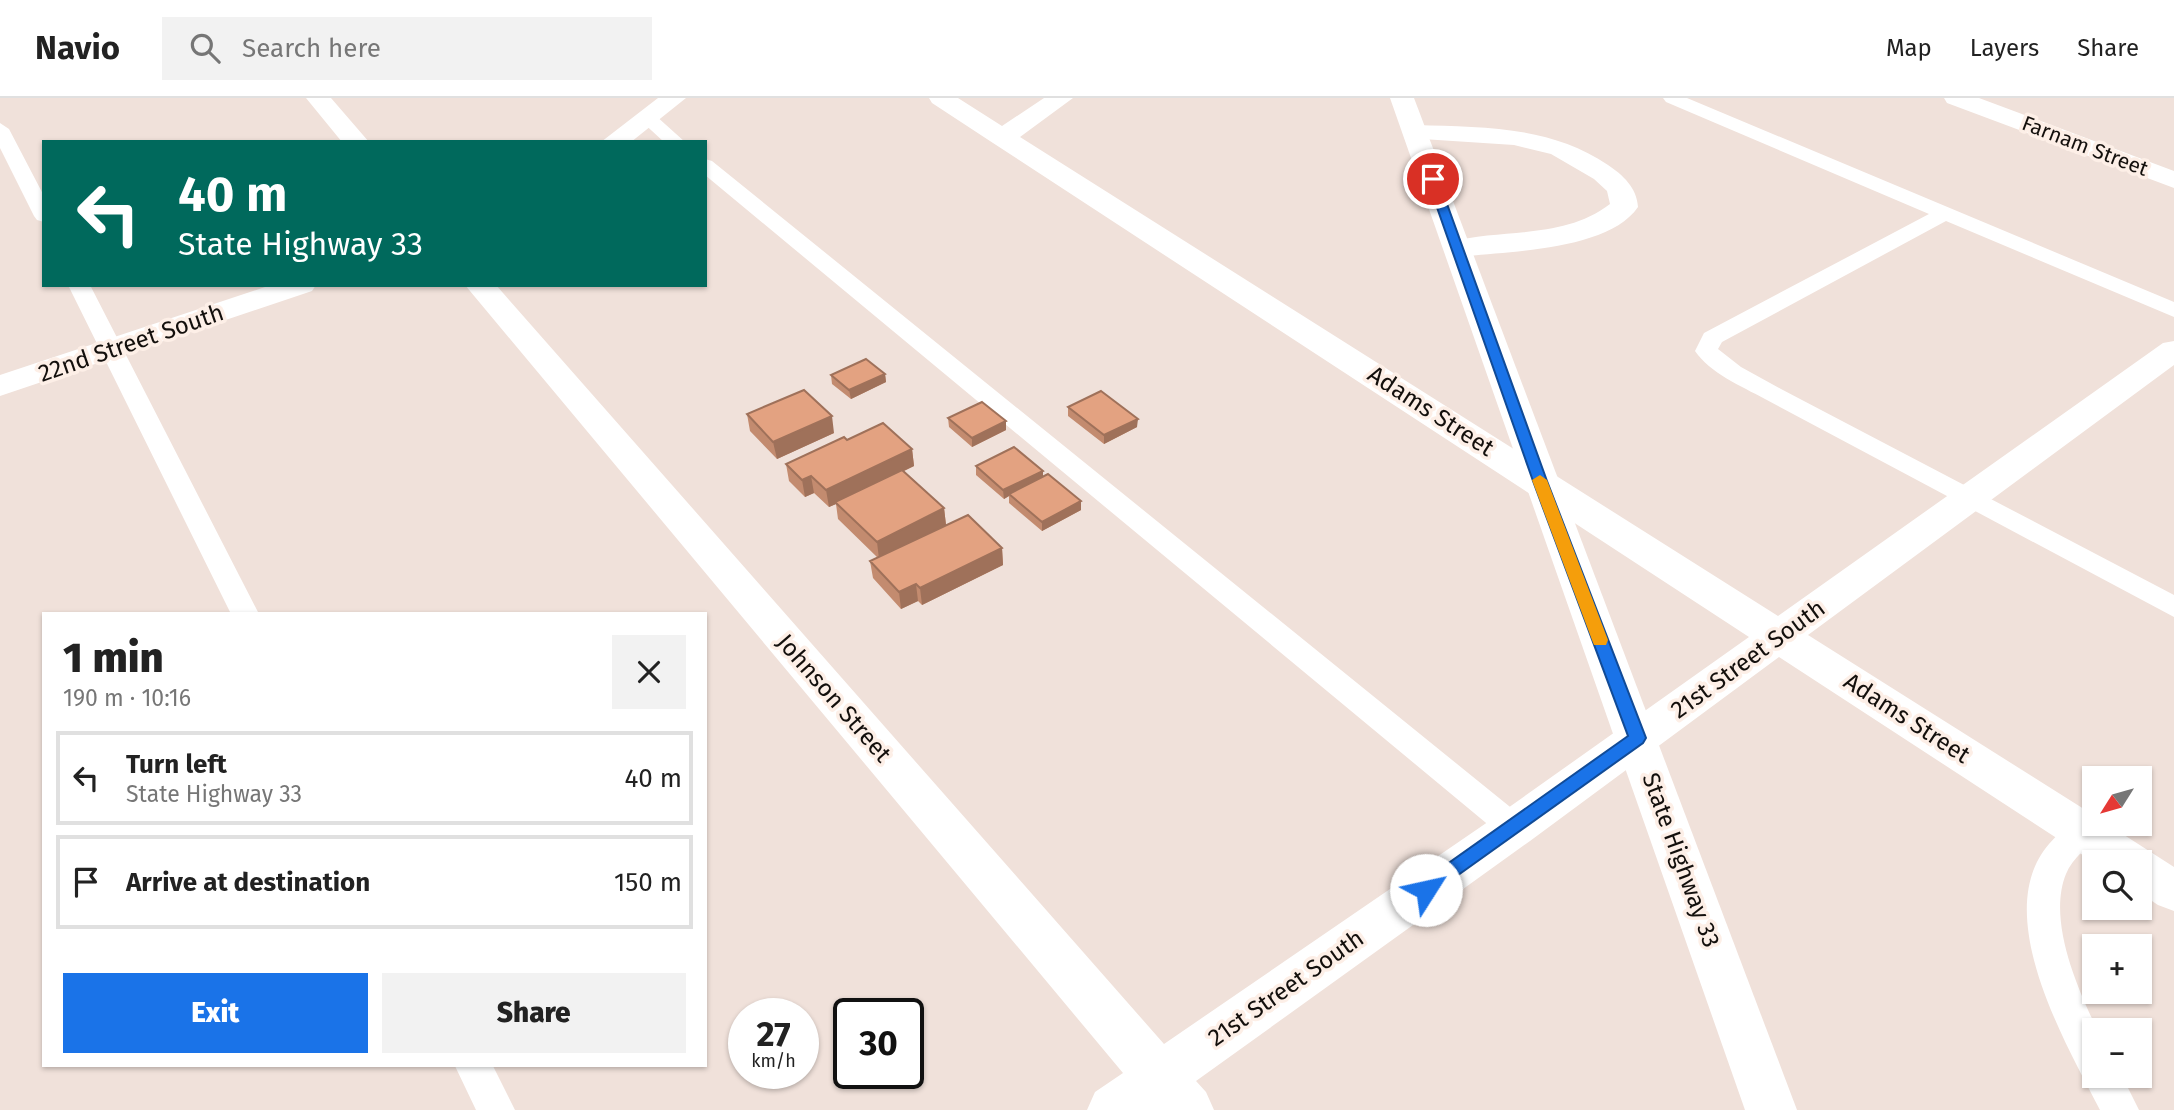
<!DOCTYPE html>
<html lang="en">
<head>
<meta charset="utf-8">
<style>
  :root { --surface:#fff; --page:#f2f2f2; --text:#222; --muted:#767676; --line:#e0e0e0; --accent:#1a73e8 }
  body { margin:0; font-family:"Fira Sans",sans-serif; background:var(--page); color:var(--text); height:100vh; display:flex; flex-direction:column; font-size:26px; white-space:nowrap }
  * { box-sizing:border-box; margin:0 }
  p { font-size:23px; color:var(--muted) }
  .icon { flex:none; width:38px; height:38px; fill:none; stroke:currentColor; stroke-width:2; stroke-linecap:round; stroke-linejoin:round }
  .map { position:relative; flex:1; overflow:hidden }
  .sheet { position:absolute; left:42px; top:514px; width:665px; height:455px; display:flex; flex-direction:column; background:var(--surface); border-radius:0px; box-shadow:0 2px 5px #0004 }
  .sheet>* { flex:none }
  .guide { position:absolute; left:42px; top:42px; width:665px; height:147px; border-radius:0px; box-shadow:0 2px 5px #0004; background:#00695c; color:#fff; overflow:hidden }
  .needle { width:46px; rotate:233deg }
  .tools { position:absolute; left:2082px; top:668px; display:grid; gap:14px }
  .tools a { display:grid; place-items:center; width:70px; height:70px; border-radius:0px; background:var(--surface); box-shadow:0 2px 5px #0004; font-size:35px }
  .speed { position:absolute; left:728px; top:900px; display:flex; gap:14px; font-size:35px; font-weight:700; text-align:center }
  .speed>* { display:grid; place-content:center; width:91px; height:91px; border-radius:50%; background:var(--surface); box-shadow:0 2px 5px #0004; line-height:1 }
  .speed small { font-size:18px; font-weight:400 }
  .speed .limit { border:4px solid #111; border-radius:10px; background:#fff; color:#111 }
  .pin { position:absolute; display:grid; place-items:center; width:60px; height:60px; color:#fff; margin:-30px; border:4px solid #fff; border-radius:50%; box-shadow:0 2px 7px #0007 }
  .me { position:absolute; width:77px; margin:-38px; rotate:55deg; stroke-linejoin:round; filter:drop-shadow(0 0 5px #0008) }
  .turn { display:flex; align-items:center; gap:24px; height:147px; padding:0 21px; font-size:32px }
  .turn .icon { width:91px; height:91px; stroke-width:2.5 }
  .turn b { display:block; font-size:49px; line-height:60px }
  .round { display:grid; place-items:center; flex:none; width:74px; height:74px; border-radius:0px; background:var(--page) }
  .overview { display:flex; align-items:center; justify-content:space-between; height:119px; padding:0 21px }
  h1 { font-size:42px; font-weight:800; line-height:52px }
  .cta { display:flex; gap:14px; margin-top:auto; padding:14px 21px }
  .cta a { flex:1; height:80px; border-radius:0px; background:var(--accent); color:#fff; font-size:28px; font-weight:800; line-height:80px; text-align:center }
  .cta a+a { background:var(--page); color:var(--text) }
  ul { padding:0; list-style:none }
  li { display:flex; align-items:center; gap:21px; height:94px; margin:0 14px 10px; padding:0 7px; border:4px solid var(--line); border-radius:0px }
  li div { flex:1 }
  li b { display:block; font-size:26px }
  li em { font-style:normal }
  header { display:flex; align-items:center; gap:42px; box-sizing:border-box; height:98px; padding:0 35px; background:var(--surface); border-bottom:2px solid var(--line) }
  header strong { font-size:33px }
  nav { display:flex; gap:38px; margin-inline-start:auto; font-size:24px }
  .search { width:490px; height:63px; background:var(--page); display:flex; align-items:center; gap:18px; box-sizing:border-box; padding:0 24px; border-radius:0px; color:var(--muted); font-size:26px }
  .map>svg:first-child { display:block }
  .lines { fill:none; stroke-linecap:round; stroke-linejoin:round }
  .lane { fill:#fff; fill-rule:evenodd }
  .street { fill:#fff; fill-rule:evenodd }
  .primary { fill:#fff; fill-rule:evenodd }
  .wall { fill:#c38b6f }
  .shaded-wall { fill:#9f715a }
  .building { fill:#e3a281; stroke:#9f715a; stroke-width:2 }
  .route { fill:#1a73e8; stroke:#114b97; stroke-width:2 }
  .slow { fill:#f59e0b }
  .labels { text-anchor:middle; stroke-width:7; stroke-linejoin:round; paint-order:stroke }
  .far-street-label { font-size:21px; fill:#130f0c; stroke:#fdefe7 }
  .street-label { font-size:24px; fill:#130f0c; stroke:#fdefe7 }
</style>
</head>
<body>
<header>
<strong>Navio</strong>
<div class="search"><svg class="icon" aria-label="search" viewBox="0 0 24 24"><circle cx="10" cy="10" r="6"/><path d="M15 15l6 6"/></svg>Search here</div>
<nav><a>Map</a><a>Layers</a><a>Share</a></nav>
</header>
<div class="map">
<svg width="2174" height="1012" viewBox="0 0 2174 1012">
  <rect width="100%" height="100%" fill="#f0e1da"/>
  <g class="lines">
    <!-- lane -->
    <path class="lane" d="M1663,0H1687L2174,204V219L1946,123L1722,244L1718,251L1741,269L1781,291L2174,497V519L1765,301C1741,288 1710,275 1695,253L1704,235L1929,116L1666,4Z
      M648,15L655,17L685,44H664L639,21Z
      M0,25L9,31L44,98V124L37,122L34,118L0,50Z
      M705,61L712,63L1525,721L1530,730L1525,739L1514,743L1503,739L705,77Z
      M68,187H90L259,516H231Z
      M2082,720L2093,724L2098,733C2090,749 2072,760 2066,776C2047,822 2078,892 2098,933H2095V978H2122L2139,1012H2100C2066,946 1989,815 2049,746C2059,735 2068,725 2082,720Z
      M455,968H493L515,1012H476Z"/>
    <!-- street -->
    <path class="street" d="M306,0H331L369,44H342Z
      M658,0H686L631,44H601Z
      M929,0H958L1002,28L1044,0H1073L1020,39L1778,518L2163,245L2174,243V267L1808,537L2095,718V726H2107L2174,769V813L2158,807L2140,795V765H2095L1779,559L1530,743L1196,983L1206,994L1214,1012H1087L1095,994L1123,975L465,187H496L1164,946L1498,717L1749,539L993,45L932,5Z
      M1944,0H1979L2174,73V90L1947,5Z
      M1416,27C1483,29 1551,28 1608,67C1623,77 1637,90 1638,109C1608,153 1507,153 1459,159L1449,156L1445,150L1449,144C1503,130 1563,142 1610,106L1607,93L1594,81L1551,56L1514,47L1407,40L1403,35L1407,30Z
      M271,187H316L312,193L0,298V277Z"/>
    <!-- primary -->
    <path class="primary" d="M1390,0H1414L1797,1012H1745Z"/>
  </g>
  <!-- wall -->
  <path class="wall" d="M885,276L886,284L851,301L832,286L831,277Z
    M1068,309L1137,329L1104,346L1068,318Z
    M747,316L834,335L777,361L750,333Z
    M948,320L1006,323V332L972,349L949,329Z
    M847,342L912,351L914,368L904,373L944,410L946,427L1002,450L1003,467L922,507L918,503L901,511L873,480L870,463L878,460L838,421L836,406L829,409L814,395L805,399L789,383L786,366Z
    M976,368L1043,379L1081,412L1042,433L1009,405V398L1004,401L976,377Z"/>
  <!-- shaded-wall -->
  <path class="shaded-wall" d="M885,276L886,284L851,301L849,292Z
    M832,318L834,335L777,361L773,344Z
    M1138,321L1137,329L1104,346V337Z
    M1006,323V332L972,349V340Z
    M912,351L914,368L837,405L835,404L836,406L829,409L826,392Z
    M1043,373V382L1009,396V398L1004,401L1003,392Z
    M811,378L814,395L805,399L802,382Z
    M1081,403V412L1042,433V424Z
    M944,410L946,427L879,461L877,444Z
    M1002,450L1003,467L922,507L920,490Z
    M916,486L918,503L901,511L899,494Z"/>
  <!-- building -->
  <path class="building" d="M866,261L885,276L849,292L831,277Z
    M804,292L832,318L773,344L747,316Z
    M1101,293L1138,321L1104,337L1068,309Z
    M982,304L1006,323L972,340L948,320Z
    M883,325L912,351L826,392L811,378L802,382L786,366L844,339L847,342Z
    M1014,349L1043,373L1003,392L976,368Z
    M902,372L944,410L877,444L835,404Z
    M1048,376L1081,403L1042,424L1009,396Z
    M968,417L1002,450L920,490L916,486L899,494L870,463Z"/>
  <!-- route -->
  <path class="route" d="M1433,77L1438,81L1547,383L1646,640L1643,645L1426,800L1419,798L1416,792L1419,786L1628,638L1533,383L1427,81Z"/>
  <!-- slow -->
  <path class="slow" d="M1540,377L1547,382L1608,542L1606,547H1594L1592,542L1532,382Z"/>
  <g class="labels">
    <!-- far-street labels -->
    <g class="far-street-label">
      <text transform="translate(2085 48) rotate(21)" y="7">Farnam Street</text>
    </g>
    <!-- street labels -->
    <g class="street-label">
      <text transform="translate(131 245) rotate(-19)" y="8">22nd Street South</text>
      <text transform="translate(1431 313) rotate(33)" y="8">Adams Street</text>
      <text transform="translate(1748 561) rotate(-36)" y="8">21st Street South</text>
      <text transform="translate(834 600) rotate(49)" y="8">Johnson Street</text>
      <text transform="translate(1907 620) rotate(33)" y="8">Adams Street</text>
      <text transform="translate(1681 762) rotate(70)" y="8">State Highway 33</text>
      <text transform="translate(1286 890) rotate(-35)" y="8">21st Street South</text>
    </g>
  </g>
</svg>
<div class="tools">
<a><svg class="needle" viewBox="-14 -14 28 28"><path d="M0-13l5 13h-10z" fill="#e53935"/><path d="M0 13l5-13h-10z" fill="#767676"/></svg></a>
<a><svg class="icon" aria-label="search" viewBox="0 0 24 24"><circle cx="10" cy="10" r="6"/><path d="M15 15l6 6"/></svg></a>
<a>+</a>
<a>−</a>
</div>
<div class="speed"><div>27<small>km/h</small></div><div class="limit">30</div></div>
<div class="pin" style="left:1433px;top:81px;background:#d93025"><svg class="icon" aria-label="arrive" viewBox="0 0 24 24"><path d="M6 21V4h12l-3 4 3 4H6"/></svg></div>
<svg class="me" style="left:1426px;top:792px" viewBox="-20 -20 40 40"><circle r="19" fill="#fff"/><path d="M0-13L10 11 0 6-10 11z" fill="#1a73e8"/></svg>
<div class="guide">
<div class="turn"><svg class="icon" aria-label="left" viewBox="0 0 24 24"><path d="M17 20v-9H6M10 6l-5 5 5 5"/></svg><div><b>40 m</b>State Highway 33</div></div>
</div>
<section class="sheet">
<div class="overview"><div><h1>1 min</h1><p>190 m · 10:16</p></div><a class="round"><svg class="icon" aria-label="close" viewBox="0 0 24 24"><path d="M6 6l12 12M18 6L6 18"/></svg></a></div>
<ul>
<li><svg class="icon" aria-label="left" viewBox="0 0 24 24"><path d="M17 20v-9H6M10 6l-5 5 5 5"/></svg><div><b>Turn left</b><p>State Highway 33</p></div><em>40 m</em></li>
<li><svg class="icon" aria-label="arrive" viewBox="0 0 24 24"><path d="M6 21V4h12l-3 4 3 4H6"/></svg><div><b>Arrive at destination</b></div><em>150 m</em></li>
</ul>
<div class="cta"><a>Exit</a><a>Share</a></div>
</section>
</div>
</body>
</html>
